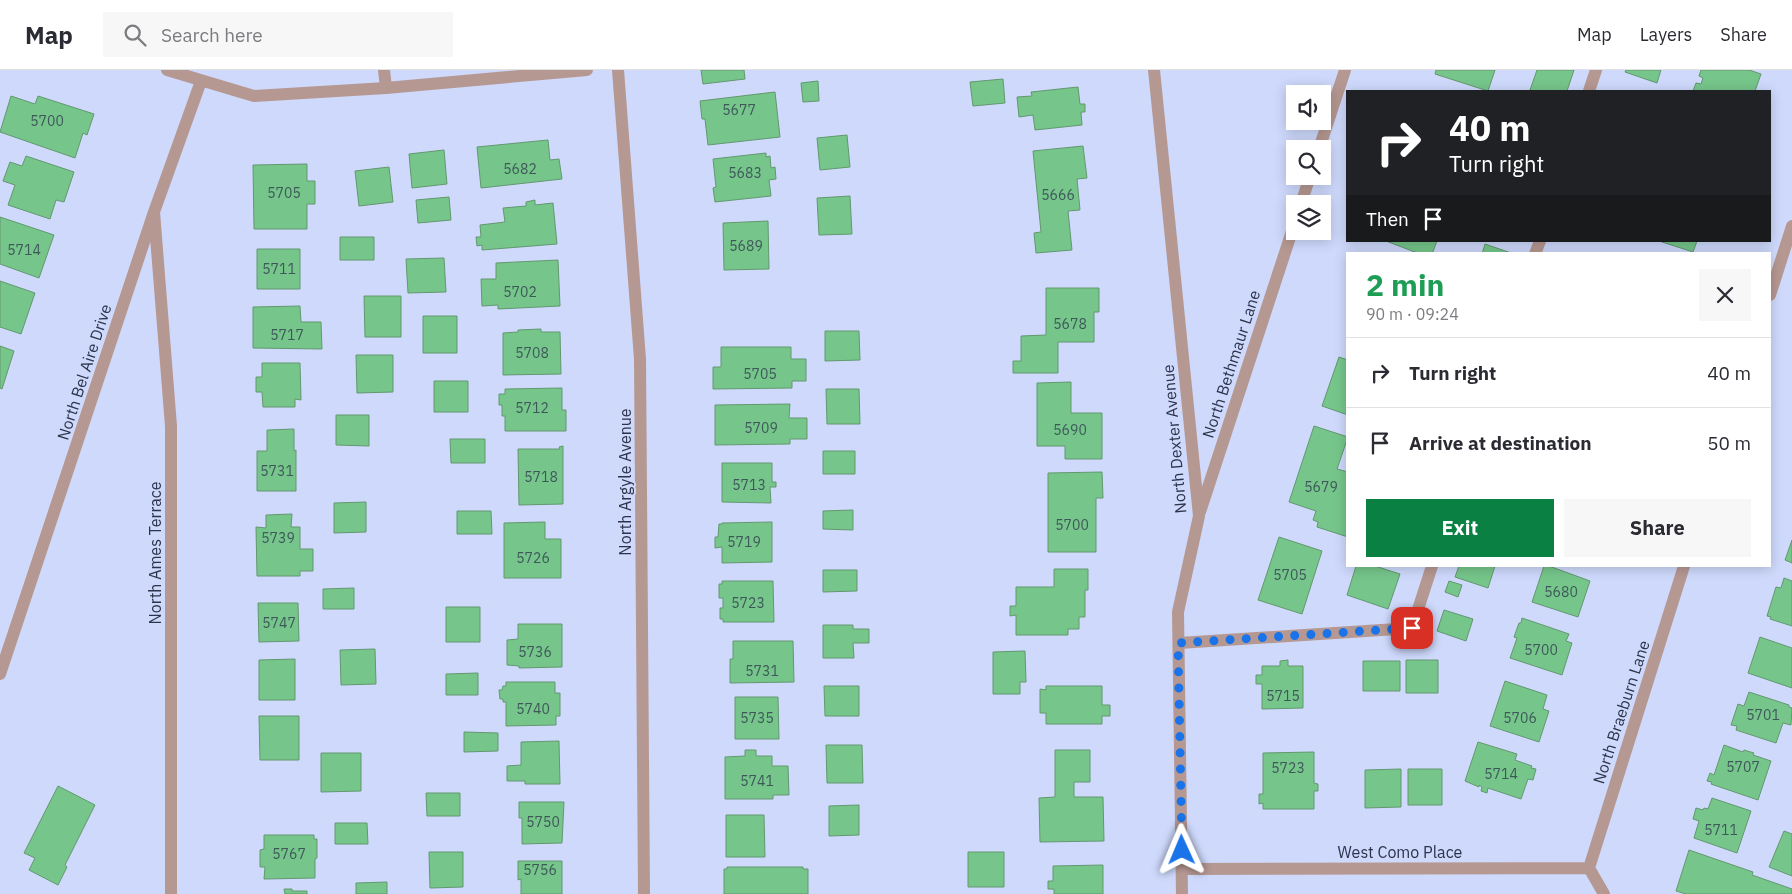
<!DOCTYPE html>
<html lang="en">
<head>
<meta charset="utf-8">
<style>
  :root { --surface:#fff; --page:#f7f7f7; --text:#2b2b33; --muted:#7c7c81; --line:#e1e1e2; --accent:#0b8043 }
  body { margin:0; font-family:"IBM Plex Sans",sans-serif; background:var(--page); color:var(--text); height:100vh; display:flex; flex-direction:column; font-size:19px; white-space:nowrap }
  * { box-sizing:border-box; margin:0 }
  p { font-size:16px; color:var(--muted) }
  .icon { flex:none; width:28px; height:28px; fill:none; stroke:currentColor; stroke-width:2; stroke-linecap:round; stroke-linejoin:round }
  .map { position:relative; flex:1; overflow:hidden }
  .sheet { position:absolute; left:1346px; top:182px; width:425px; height:315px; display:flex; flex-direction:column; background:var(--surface); border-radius:0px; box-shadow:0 2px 12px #0003 }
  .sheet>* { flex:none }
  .top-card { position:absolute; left:1346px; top:20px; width:425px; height:152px; border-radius:0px; box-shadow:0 2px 12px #0003; background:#202124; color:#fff; overflow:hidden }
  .controls { position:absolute; left:1286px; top:15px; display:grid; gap:10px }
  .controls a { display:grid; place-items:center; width:45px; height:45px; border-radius:0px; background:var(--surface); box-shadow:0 2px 12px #0003; font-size:25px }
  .pin { position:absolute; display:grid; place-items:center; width:42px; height:42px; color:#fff; margin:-21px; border-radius:10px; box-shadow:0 2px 8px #0006 }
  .me { position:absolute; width:55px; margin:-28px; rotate:359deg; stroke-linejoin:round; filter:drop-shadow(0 0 4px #0008) }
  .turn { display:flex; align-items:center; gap:18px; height:105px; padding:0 20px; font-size:22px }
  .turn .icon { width:65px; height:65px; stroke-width:2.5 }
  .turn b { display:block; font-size:35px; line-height:42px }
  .then { display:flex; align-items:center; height:48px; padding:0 20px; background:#0003; gap:10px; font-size:19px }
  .round { display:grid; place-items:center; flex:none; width:52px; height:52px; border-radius:0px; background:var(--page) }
  .head { display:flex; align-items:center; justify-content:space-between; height:85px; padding:0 20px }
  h1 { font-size:30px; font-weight:700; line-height:38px; color:#1e9e55 }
  .cta { display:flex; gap:10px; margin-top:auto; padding:10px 20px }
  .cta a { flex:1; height:58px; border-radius:0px; background:var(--accent); color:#fff; font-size:20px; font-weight:700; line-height:58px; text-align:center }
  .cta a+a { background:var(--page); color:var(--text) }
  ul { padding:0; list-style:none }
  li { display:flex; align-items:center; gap:15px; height:70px; padding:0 20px; border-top:1px solid var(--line) }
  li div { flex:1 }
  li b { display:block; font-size:19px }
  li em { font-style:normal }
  header { display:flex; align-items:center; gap:30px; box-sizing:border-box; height:70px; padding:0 25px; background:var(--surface); border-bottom:1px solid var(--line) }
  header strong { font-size:24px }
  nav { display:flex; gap:28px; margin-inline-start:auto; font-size:18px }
  .search { width:350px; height:45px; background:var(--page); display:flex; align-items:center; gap:12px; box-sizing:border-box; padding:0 18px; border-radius:0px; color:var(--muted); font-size:19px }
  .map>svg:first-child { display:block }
  .building { fill:#76c68b; stroke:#62986f }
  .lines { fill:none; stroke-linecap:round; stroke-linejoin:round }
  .lane { stroke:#b69892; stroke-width:12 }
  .street { stroke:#b69892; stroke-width:12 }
  .route { stroke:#1a73e8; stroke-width:9; stroke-dasharray:0 16.2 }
  .labels { text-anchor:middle; stroke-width:4; stroke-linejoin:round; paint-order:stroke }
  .number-label { font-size:14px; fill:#3e585a }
  .street-label { font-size:16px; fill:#2c334a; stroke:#ced9fc }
</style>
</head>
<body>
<header>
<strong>Map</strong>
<div class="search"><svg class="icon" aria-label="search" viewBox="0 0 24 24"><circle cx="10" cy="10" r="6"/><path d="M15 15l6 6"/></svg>Search here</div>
<nav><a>Map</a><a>Layers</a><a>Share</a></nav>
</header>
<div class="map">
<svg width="1792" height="824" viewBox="0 0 1792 824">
  <rect width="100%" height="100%" fill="#ced9fc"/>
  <!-- building -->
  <path class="building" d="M701,0H744L745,9L703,14Z
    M1436,0H1495L1488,21L1435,4Z
    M1537,0H1574L1567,21H1533L1530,20Z
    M1626,0H1661L1657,13L1625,2Z
    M1701,0H1749L1761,4L1755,21H1693L1696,13L1701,14L1703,8L1699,6Z
    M1003,9L1005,33L973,36L970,12Z
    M818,11L819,31L803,32L801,13Z
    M1078,17L1080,34H1085V42H1081L1082,55L1035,60L1033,45L1019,47L1017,27L1032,26L1031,22Z
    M775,22L780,67L708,75L705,49H702L700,31Z
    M11,26L35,34L38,26L94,44L87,65L83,63L75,88L0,62Z
    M847,65L850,97L820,100L817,68Z
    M548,70L550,90L559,89L562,109L481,118L477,77Z
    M1083,76L1087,108L1077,109L1080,140L1068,141L1072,180L1036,183L1034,163L1041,162L1033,81Z
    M444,80L447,114L412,118L409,84Z
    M766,83V87L770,86L771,98L775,97L776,109L769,110L771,126L715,132L713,118L716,117L713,89Z
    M26,86L74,102L64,132L56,130L50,149L8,135L15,115L3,111L10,92L22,96Z
    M307,94V111H315V134H307V159H254L253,95Z
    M389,97L393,132L359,136L355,101Z
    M850,126L852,164L819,165L817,128Z
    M449,127L451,150L418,153L416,130Z
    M535,130V135L553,133L557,174L482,180V175L477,176L476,167H481L480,155L505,152L503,138L526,136V132Z
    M0,147L54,165L39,208L0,194Z
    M768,151L769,199L724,200L723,153Z
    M340,167H374V190H340Z
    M1386,171H1437L1432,184H1420Z
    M1659,171H1697L1693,182Z
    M1485,174L1514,184H1482Z
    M257,179H300V219H257Z
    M444,188L446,222L408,223L406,189Z
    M558,190L560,236L498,239V235L482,236L481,209H496V193Z
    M0,211L35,223L21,264L0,257Z
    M1046,218H1099V242H1094V272H1058V303H1013V291H1021V266L1046,265Z
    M364,226H401V267H365Z
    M300,236L301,252H321L322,279L253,278V237Z
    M423,246H457V283H423Z
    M541,259V262H560L561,304L503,305V263L518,262V260Z
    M825,261H859L860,290L825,291Z
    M0,276L14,281L2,319L0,318Z
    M721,277H791V289H806V311H792V318L713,319V297H721Z
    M356,285H393V322L357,323Z
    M1339,287L1348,290V345L1322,336Z
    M262,293H300L301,330L295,329V337H263L262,322H256V307H262Z
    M434,311H468V342H434Z
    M1071,312V343H1102V389H1065V376H1037V313Z
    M562,318V340H566V361H505V346H502V335H499V324H505V319Z
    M826,319H859L860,354H827Z
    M790,334L789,348H807V369H790V374L715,375V335Z
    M336,345H369V376L336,375Z
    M1314,356L1348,367L1337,399L1348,402V467L1317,457L1318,452L1313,450L1316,441L1289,432Z
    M294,359V381L296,380V421H257V381H267V360Z
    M450,369H485V393H451Z
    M563,376V434L519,435L518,379H560L559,377Z
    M823,381H855V404H823Z
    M722,393H772V412H776V417H770L771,433L722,432Z
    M1102,402L1103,428H1096V482H1048V403Z
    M366,432V462L334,463V433Z
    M853,440V460L823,459V441Z
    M457,441H491L492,464H457Z
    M292,444L291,457H300V479H313V501H300V506H257L256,457L266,458V445Z
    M545,452V469H561V508H504V453Z
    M772,452V492L722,493V477L715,478V467H718L719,454H722V453Z
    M1279,467L1322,481L1302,544L1258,530Z
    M1792,470V493L1785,490Z
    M1356,496H1375L1400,504L1388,539L1347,525Z
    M1459,496H1495L1488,518L1455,507Z
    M1544,496H1549L1590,511L1578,547L1532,532Z
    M1054,499H1088V520H1085V547H1079V559H1068V565H1016V545L1010,546V536H1016V517H1054Z
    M823,500H857V521L823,522Z
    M1784,508L1792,511V556L1770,549L1771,547L1767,546L1776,517L1781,518Z
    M722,511H773L774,552H723V549H720V538H723V528H719V514H722Z
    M1449,511L1462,515L1458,527L1445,522Z
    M354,518V539H323V519Z
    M258,533H298L299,571L259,572Z
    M446,537H480V572H446Z
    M1444,540L1473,549L1466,571L1437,561Z
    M1522,548L1569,564L1566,571L1572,573L1562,605L1510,588L1517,568L1514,567L1519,553H1521Z
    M518,554H562V597L519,598V596L507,595V570L518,569Z
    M823,555H853V559H869V573H853L854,588H823Z
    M1760,567L1792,578V618L1748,603Z
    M733,571H793L794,612L730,613V589H733Z
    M375,579L376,614L341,615L340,580Z
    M1025,581L1026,612H1020V624H993V582Z
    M295,589V630H259V590Z
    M1288,590V596H1303V638L1262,639V614H1256V605H1262V596H1280V591Z
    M1406,590H1438V623H1406Z
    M1363,591H1400V621H1363Z
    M478,603V625H446V604Z
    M1505,611L1547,625L1543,639L1549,641L1539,672L1490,656Z
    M506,612H555V623H560V646H556V655L506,656V632H503V629H500L499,620H502L503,616H506Z
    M824,616H859V646H825Z
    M1046,616H1102V635H1110V646H1102V654H1046V643H1040V619L1046,620Z
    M1749,622L1789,635V637L1792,638L1791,655L1783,653L1776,673L1736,660L1737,656L1731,655L1738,634L1744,636Z
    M735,627H778L779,669H735Z
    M259,646H299V690H260Z
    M464,662L498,663V681L464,682Z
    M559,671L560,714H525V711H507V696L521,695V672Z
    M1478,672L1517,684L1515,690L1532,696L1531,698L1536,699L1533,710L1528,709L1521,729L1488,718L1487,723L1481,721L1482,717L1479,715V717L1465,711Z
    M826,675H862L863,713H827Z
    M1724,675L1743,682L1744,680L1754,683L1753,685L1771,691L1758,730L1711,714L1712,712L1707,711L1710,703L1714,705Z
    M745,680H756V686H772V696H788L789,725H773V729H725V687L745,686Z
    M1055,680H1090V712H1074V727H1103L1104,771L1040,772L1039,728L1055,727Z
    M1314,682V713L1318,714V721H1314V739H1263V733L1259,734V724H1263V683Z
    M321,683H361V721L321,722Z
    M1401,699V737L1365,738V700Z
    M1408,699H1442V735H1408Z
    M58,716L95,735L65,795L67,797L58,815L29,800L35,788L24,783Z
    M426,723H460V746H427Z
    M1712,728L1751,741L1737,783L1694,768L1699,751L1693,749L1696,738L1703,740L1704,738L1708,739Z
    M519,732H564L562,773L522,774V748H519Z
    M859,735V765L829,766V736Z
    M726,745H764L765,787H726Z
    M335,753H367L368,774H335Z
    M1784,761L1792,764V806L1769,797Z
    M264,765H314V769H317V788L315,789V808L264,809L265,797H260V780L264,779Z
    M1689,780L1753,802L1752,805L1792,819V824H1686L1676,821Z
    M429,782H463V817L430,818Z
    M968,782H1004V817H968Z
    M518,791H562V824H521V809L518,810Z
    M1103,795V824H1054V819H1048V811H1053V796Z
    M727,797H803V799H808V824H724V799H727Z
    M387,812V824H356V813Z
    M284,819H292V821H307V824H285Z"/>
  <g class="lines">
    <!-- lane -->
    <path class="lane" d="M384,0L386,18
      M1589,21L1596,0
      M1535,184L1540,171
      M1179,573L1412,558L1432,496"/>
    <!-- street -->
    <path class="street" d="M167,0L254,26L386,18L587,0
      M618,0L640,289L644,824
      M1154,0L1199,446L1178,542L1182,824
      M1319,79L1345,0
      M1301,134L1310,106
      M154,142L171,356V824
      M1770,225L1792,156
      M1200,442L1295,152
      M0,604L154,142L201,11
      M1589,798L1684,496
      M1182,799L1589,798L1604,824"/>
  </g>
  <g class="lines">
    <!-- route -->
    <path class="route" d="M1182,780L1178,573L1412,558"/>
  </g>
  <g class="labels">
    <!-- number labels -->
    <g class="number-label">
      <text x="739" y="45">5677</text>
      <text x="47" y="56">5700</text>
      <text x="520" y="104">5682</text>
      <text x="745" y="108">5683</text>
      <text x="284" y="128">5705</text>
      <text x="1058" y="130">5666</text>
      <text x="746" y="181">5689</text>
      <text x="24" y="185">5714</text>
      <text x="279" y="204">5711</text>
      <text x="520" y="227">5702</text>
      <text x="1070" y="259">5678</text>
      <text x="287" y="270">5717</text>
      <text x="532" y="288">5708</text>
      <text x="760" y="309">5705</text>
      <text x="532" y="343">5712</text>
      <text x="761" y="363">5709</text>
      <text x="1070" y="365">5690</text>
      <text x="277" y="406">5731</text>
      <text x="541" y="412">5718</text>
      <text x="749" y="420">5713</text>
      <text x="1321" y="422">5679</text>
      <text x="1072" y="460">5700</text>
      <text x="278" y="473">5739</text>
      <text x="744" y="477">5719</text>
      <text x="533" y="493">5726</text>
      <text x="1290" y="510">5705</text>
      <text x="1561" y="527">5680</text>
      <text x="748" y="538">5723</text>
      <text x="279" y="558">5747</text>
      <text x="1541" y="585">5700</text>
      <text x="535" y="587">5736</text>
      <text x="762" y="606">5731</text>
      <text x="1283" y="631">5715</text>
      <text x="533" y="644">5740</text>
      <text x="1763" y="650">5701</text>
      <text x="757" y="653">5735</text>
      <text x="1520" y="653">5706</text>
      <text x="1743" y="702">5707</text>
      <text x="1288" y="703">5723</text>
      <text x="1501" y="709">5714</text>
      <text x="757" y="716">5741</text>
      <text x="543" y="757">5750</text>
      <text x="1721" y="765">5711</text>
      <text x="289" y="789">5767</text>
      <text x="540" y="805">5756</text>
    </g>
    <!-- street labels -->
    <g class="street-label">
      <text transform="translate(1231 294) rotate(-72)" y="6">North Bethmaur Lane</text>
      <text transform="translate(84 302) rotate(-72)" y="6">North Bel Aire Drive</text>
      <text transform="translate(1174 369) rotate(-95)" y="6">North Dexter Avenue</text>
      <text transform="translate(625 412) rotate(-90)" y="6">North Argyle Avenue</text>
      <text transform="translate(155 483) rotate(-90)" y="6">North Ames Terrace</text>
      <text transform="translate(1621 642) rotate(-72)" y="6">North Braeburn Lane</text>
      <text x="1400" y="788">West Como Place</text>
    </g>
  </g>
</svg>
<div class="controls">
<a><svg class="icon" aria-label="sound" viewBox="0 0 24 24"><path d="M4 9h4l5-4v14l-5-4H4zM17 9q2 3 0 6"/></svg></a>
<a><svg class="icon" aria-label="search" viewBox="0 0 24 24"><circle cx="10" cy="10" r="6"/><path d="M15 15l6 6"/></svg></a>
<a><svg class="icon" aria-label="layers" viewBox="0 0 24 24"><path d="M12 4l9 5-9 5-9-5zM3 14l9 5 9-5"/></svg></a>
</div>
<div class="pin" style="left:1412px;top:558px;background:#d93025"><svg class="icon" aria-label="arrive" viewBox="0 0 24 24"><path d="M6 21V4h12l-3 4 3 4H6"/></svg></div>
<svg class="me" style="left:1182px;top:780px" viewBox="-20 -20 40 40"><path d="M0-17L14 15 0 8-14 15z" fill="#1a73e8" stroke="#fff" stroke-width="4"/></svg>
<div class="top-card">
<div class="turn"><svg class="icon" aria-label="right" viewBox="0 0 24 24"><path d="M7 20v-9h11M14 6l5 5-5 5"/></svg><div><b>40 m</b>Turn right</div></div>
<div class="then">Then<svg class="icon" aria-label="arrive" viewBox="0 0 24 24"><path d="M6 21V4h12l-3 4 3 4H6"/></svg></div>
</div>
<section class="sheet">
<div class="head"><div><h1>2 min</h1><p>90 m · 09:24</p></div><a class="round"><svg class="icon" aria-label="close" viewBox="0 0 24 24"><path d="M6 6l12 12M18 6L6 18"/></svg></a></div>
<ul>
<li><svg class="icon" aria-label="right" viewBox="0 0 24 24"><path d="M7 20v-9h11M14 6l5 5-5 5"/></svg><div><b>Turn right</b></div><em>40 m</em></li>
<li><svg class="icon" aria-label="arrive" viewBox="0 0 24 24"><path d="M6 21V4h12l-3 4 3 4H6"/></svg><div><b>Arrive at destination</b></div><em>50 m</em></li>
</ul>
<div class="cta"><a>Exit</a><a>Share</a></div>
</section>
</div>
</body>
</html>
